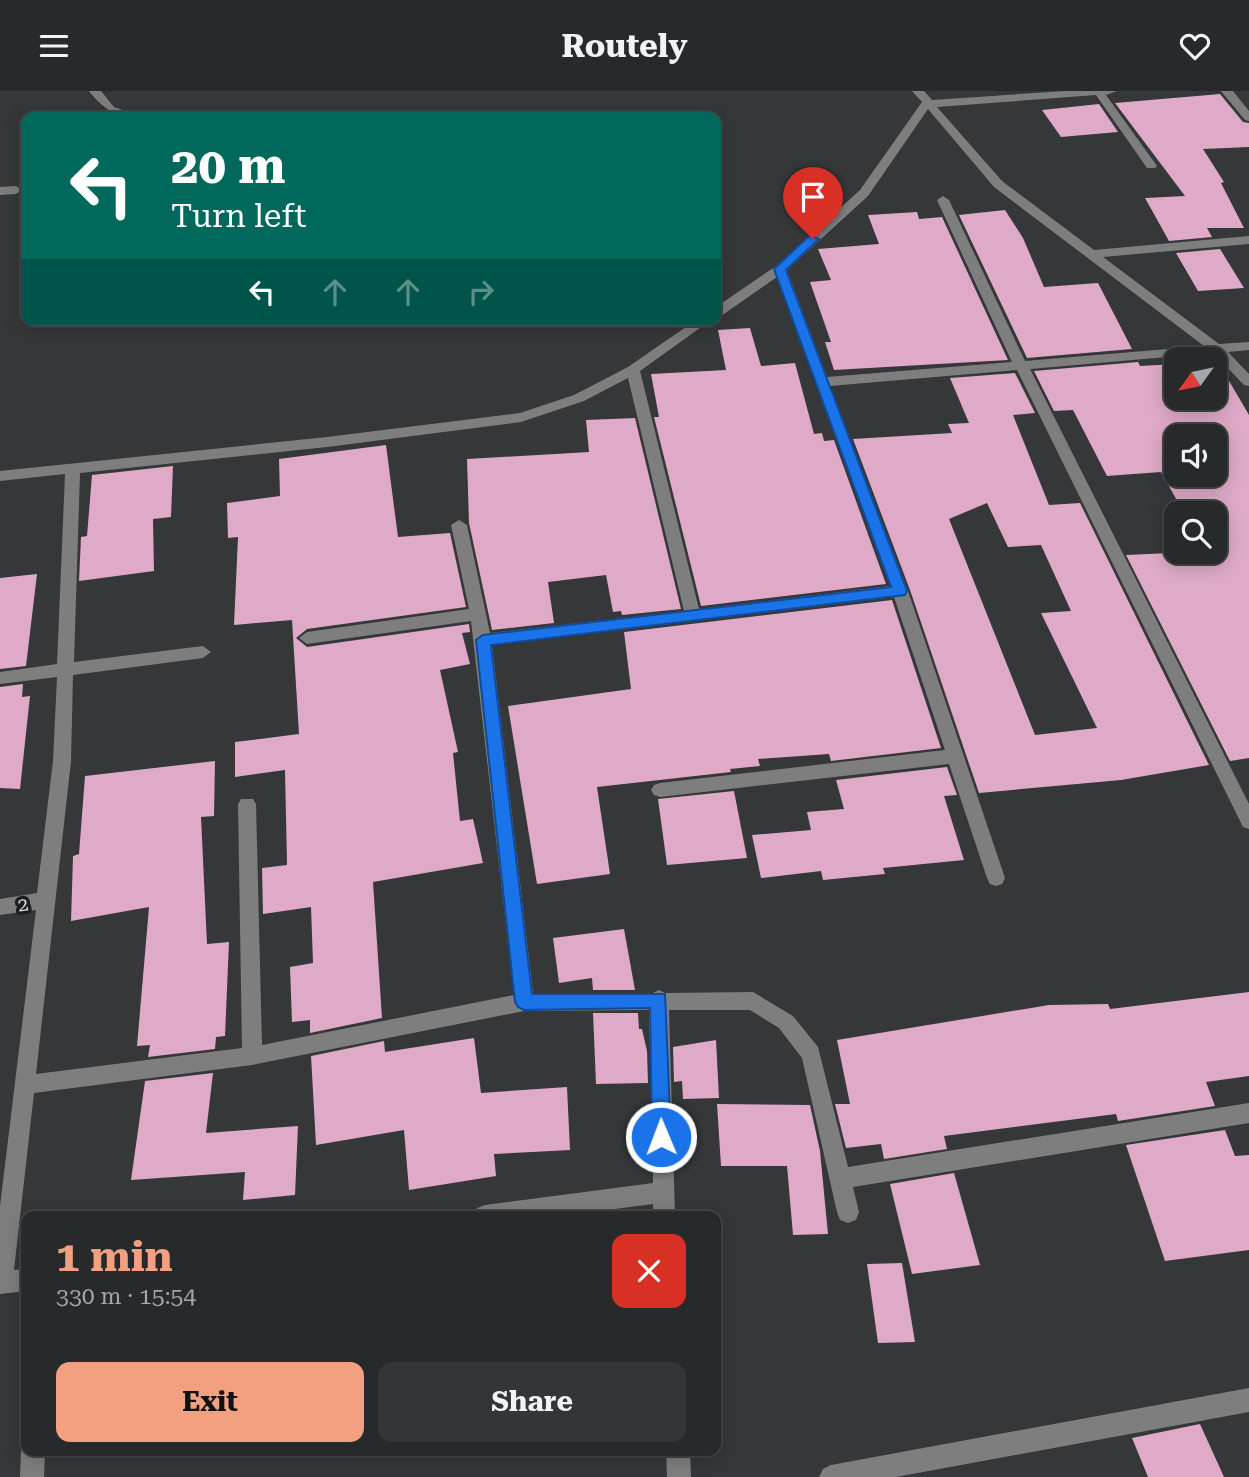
<!DOCTYPE html>
<html lang="en">
<head>
<meta charset="utf-8">
<style>
  :root { --surface:#28292b; --page:#343537; --text:#f1f3f6; --muted:#a5a6a9; --line:#444547; --accent:#f2a080 }
  body { margin:0; font-family:"Roboto Serif",serif; background:var(--page); color:var(--text); height:100vh; display:flex; flex-direction:column; font-size:26px; white-space:nowrap }
  * { box-sizing:border-box; margin:0 }
  p { font-size:23px; color:var(--muted) }
  .icon { flex:none; width:38px; height:38px; fill:none; stroke:currentColor; stroke-width:2; stroke-linecap:round; stroke-linejoin:round }
  .map { position:relative; flex:1; overflow:hidden }
  .sheet { position:absolute; left:21px; top:1120px; width:700px; height:245px; display:flex; flex-direction:column; background:var(--surface); border-radius:14px; box-shadow:0 4px 18px #0003,0 0 0 2px var(--line) }
  .sheet>* { flex:none }
  .top-card { position:absolute; left:21px; top:21px; width:700px; height:214px; border-radius:14px; box-shadow:0 4px 18px #0003,0 0 0 2px var(--line); background:#00695c; color:#fff; overflow:hidden }
  .needle { width:46px; rotate:237deg }
  .controls { position:absolute; left:1164px; top:256px; display:grid; gap:14px }
  .controls a { display:grid; place-items:center; width:63px; height:63px; border-radius:14px; background:var(--surface); box-shadow:0 4px 18px #0003,0 0 0 2px var(--line); font-size:35px }
  .pin { position:absolute; display:grid; place-items:center; width:60px; height:60px; color:#fff; margin:-72px -30px; border-radius:50% 50% 50% 0; rotate:-45deg; box-shadow:0 0 7px #0007 }
  .pin .icon { rotate:45deg }
  .me { position:absolute; width:77px; margin:-38px; rotate:359deg; stroke-linejoin:round; filter:drop-shadow(0 0 5px #0008) }
  .turn { display:flex; align-items:center; gap:24px; height:147px; padding:0 35px; font-size:32px }
  .turn .icon { width:91px; height:91px; stroke-width:2.5 }
  .turn b { display:block; font-size:49px; line-height:60px }
  .lanes { display:flex; align-items:center; height:66px; padding:0 35px; background:#0003; justify-content:center; gap:35px; direction:ltr }
  .lanes .off { opacity:.35 }
  .round { display:grid; place-items:center; flex:none; width:74px; height:74px; border-radius:14px; background:var(--page) }
  .overview { display:flex; align-items:center; justify-content:space-between; height:119px; padding:0 35px }
  h1 { font-size:42px; font-weight:700; line-height:52px; color:var(--accent) }
  .button { display:flex; gap:14px; margin-top:auto; padding:14px 35px }
  .button a { flex:1; height:80px; border-radius:14px; background:var(--accent); color:#111; font-size:28px; font-weight:700; line-height:80px; text-align:center }
  .button a+a { background:var(--page); color:var(--text) }
  header { display:flex; justify-content:space-between; align-items:center; height:91px; padding:0 35px; background:var(--surface); font-size:32px; font-weight:700 }
  .map>svg:first-child { display:block }
  .building { fill:#deaac7; fill-rule:evenodd }
  .lines { fill:none; stroke-linecap:round; stroke-linejoin:round }
  .minor { fill:#7f7e7f; fill-rule:evenodd }
  .route { fill:#1a73e8; stroke:#114b97; stroke-width:2 }
  .labels { text-anchor:middle; stroke-width:7; stroke-linejoin:round; paint-order:stroke }
  .street-label { font-size:19px; fill:#dcdedf; stroke:#1d1e1f }
</style>
</head>
<body>
<header><svg class="icon" aria-label="menu" viewBox="0 0 24 24"><path d="M4 6h16M4 12h16M4 18h16"/></svg>Routely<svg class="icon" aria-label="heart" viewBox="0 0 24 24"><path d="M12 20l-8-8c-3-5 5-10 8-4 3-6 11-1 8 4z"/></svg></header>
<div class="map">
<svg width="1249" height="1386" viewBox="0 0 1249 1386">
  <rect width="100%" height="100%" fill="#353739"/>
  <!-- building -->
  <path class="building" d="M1220,3L1243,31L1249,32V56L1203,58L1224,91L1221,92L1244,137H1207L1212,146L1169,150L1145,107L1185,105L1115,12Z
    M1099,13L1118,41L1061,46L1042,19Z
    M1005,119L1023,147L1044,196L1098,192L1132,258L1027,267L959,124Z
    M917,121L919,128L942,126L1008,269L834,279L825,251H831L810,191L831,189L818,158L879,153L868,124Z
    M1220,158L1244,197L1198,200L1176,162Z
    M750,237L761,275L795,272L814,343L822,342L824,350L834,349L886,493L701,515L654,326H659L651,283L726,279L718,239Z
    M1138,271L1140,275L1176,273V306H1214V271H1218L1249,324V667L1230,670L1126,464L1214,460V422H1184L1161,381L1107,385L1073,319L1054,320L1034,280ZM1176,345H1214V383H1176Z
    M1015,282L1035,322L1013,324L1049,414L1080,412L1209,674L1121,689L979,702L910,499L853,348L952,342L948,333L969,332L950,287ZM987,412L1008,456L1041,454L1071,520L1041,522L1097,637L1035,644L949,428Z
    M635,327L681,518L622,524L621,520L613,521L606,484L548,491L554,532L492,539L469,432L467,368L589,361L586,329Z
    M386,354L398,446L450,442L466,516L307,538L296,547L307,556L469,533L470,541L462,542L470,573L440,579L458,661L453,662L460,730L473,728L483,772L373,791L382,927L310,942V929L292,931L290,876L313,872L311,816L263,823L262,777L287,774L285,679L235,686V651L299,643L292,529L234,534L238,446L228,447L227,412L280,405L279,368Z
    M173,375L171,426L153,428L154,480L79,490L81,446L87,445L92,384Z
    M37,483L26,575L0,578V487Z
    M892,509L941,657L831,670L829,663L758,668L760,675L730,678L731,681L597,696L610,783L537,793L508,615L631,598L624,541Z
    M23,593L22,606L30,605L20,698L0,697V596Z
    M215,670L214,725L201,726L207,853L229,851L225,945L216,946L215,958L148,966L150,954L137,955L149,816L71,830L73,765L79,763L85,685Z
    M947,676L957,704L944,705L964,769L883,777L885,783L823,789L821,780L761,787L752,744L811,739L807,721L844,718L836,689Z
    M734,700L747,767L667,774L658,708Z
    M624,838L635,899H593L592,887L559,892L553,847Z
    M1249,901V985L1206,991L1215,1015L1118,1030L1116,1023L944,1045L947,1058L884,1068L881,1053L846,1057L835,1013H850L837,949L1049,914L1108,913L1110,918Z
    M593,922H638L639,938H642L647,960L648,992L596,993Z
    M474,947L481,1002L567,996L570,1059L494,1063L496,1085L409,1099L404,1039L316,1054L311,965L384,950L385,961Z
    M716,949L719,1007L683,1008L682,990L674,991L673,956Z
    M213,982L206,1042L298,1035L295,1104L243,1109L245,1081L131,1089L145,990Z
    M717,1013L810,1014L820,1060L828,1143L793,1144L787,1075H721Z
    M1225,1039L1235,1065L1249,1064V1159L1165,1170L1126,1054Z
    M954,1082L980,1174L912,1183L890,1093Z
    M902,1172L915,1251L878,1252L867,1173Z
    M1200,1333L1224,1386H1148L1132,1347Z"/>
  <g class="lines">
    <!-- minor -->
    <path class="minor" d="M89,0H101L114,16L143,26C117,27 105,20 89,0Z
      M912,0H924L932,9L1064,0H1117L1106,4L1157,75L1155,77H1147L1096,4L937,16L1002,90L1094,159L1249,145V153L1103,166L1219,253L1249,251V259L1228,261L1249,283V295L1244,294L1213,262L1030,278L1249,713V738L1243,736L1017,279L830,295L908,500L1005,787L1002,793L996,795L990,793L987,787L949,673L660,706L654,704L651,699L654,694L660,692L945,659L894,506L492,554L533,902H653L659,899L665,902L753,901L793,925L818,956L848,1076L1249,1012V1032L853,1096L859,1121L856,1129L848,1132L840,1129L837,1121L802,967L779,937L750,919H669L675,1125H653V1113L561,1125H474L477,1117L485,1114L653,1092L649,919L524,920L252,974L34,1002L14,1179L26,1178V1200L0,1203V1115L36,819L0,824V808L37,802L53,670L57,586L0,593V581L57,573L65,383L0,390V380L327,346L520,322L574,304L628,276L696,229H711L640,280L699,518L890,495L777,186L721,225L716,226V216L776,175L860,99L922,11ZM928,18L994,96L1204,255L1025,270L949,109L943,105L937,109L1012,271L827,286L787,179L868,105ZM628,287L684,520L490,542L467,434L459,429L451,434L469,518L307,541L299,547L307,553L471,530L514,904L262,954L256,713L253,708H241L238,713L242,957L36,983L71,670L73,584L203,567L211,561L203,555L74,571L80,382L327,356L521,331L584,310Z
      M1221,0H1233L1249,20V30L1245,29Z
      M201,20L205,21V25L161,26L167,23Z
      M0,96L16,95L22,99L16,103L0,104Z
      M1249,1297V1321L896,1386H819L823,1378L831,1374Z
      M26,1351V1360H45L44,1386H20L21,1360Z
      M666,1360H690L691,1386H667Z"/>
  </g>
  <!-- route -->
  <path class="route" d="M809,145L819,148L786,179L907,500L905,504L491,554L532,903H665L671,1046L668,1052L661,1055L655,1052L652,1046L650,917L524,919L518,916L515,911L476,549L483,544L891,496L774,178Z"/>
  <g class="labels">
    <!-- street labels -->
    <g class="street-label">
      <text transform="translate(23 813) rotate(-9)" y="7">2</text>
    </g>
  </g>
</svg>
<div class="controls">
<a><svg class="needle" viewBox="-14 -14 28 28"><path d="M0-13l5 13h-10z" fill="#e53935"/><path d="M0 13l5-13h-10z" fill="#a5a6a9"/></svg></a>
<a><svg class="icon" aria-label="sound" viewBox="0 0 24 24"><path d="M4 9h4l5-4v14l-5-4H4zM17 9q2 3 0 6"/></svg></a>
<a><svg class="icon" aria-label="search" viewBox="0 0 24 24"><circle cx="10" cy="10" r="6"/><path d="M15 15l6 6"/></svg></a>
</div>
<div class="pin" style="left:813px;top:148px;background:#d93025"><svg class="icon" aria-label="arrive" viewBox="0 0 24 24"><path d="M6 21V4h12l-3 4 3 4H6"/></svg></div>
<svg class="me" style="left:661px;top:1046px" viewBox="-20 -20 40 40"><circle r="17" fill="#1a73e8" stroke="#fff" stroke-width="3"/><path d="M0-11L8 9 0 5-8 9z" fill="#fff"/></svg>
<div class="top-card">
<div class="turn"><svg class="icon" aria-label="left" viewBox="0 0 24 24"><path d="M17 20v-9H6M10 6l-5 5 5 5"/></svg><div><b>20 m</b>Turn left</div></div>
<div class="lanes"><svg class="icon" aria-label="left" viewBox="0 0 24 24"><path d="M17 20v-9H6M10 6l-5 5 5 5"/></svg><svg class="icon off" aria-label="ahead" viewBox="0 0 24 24"><path d="M12 20V5M6 11l6-6 6 6"/></svg><svg class="icon off" aria-label="ahead" viewBox="0 0 24 24"><path d="M12 20V5M6 11l6-6 6 6"/></svg><svg class="icon off" aria-label="right" viewBox="0 0 24 24"><path d="M7 20v-9h11M14 6l5 5-5 5"/></svg></div>
</div>
<section class="sheet">
<div class="overview"><div><h1>1 min</h1><p>330 m · 15:54</p></div><a class="round" style="background:#d93025;color:#fff"><svg class="icon" aria-label="close" viewBox="0 0 24 24"><path d="M6 6l12 12M18 6L6 18"/></svg></a></div>
<div class="button"><a>Exit</a><a>Share</a></div>
</section>
</div>
</body>
</html>
